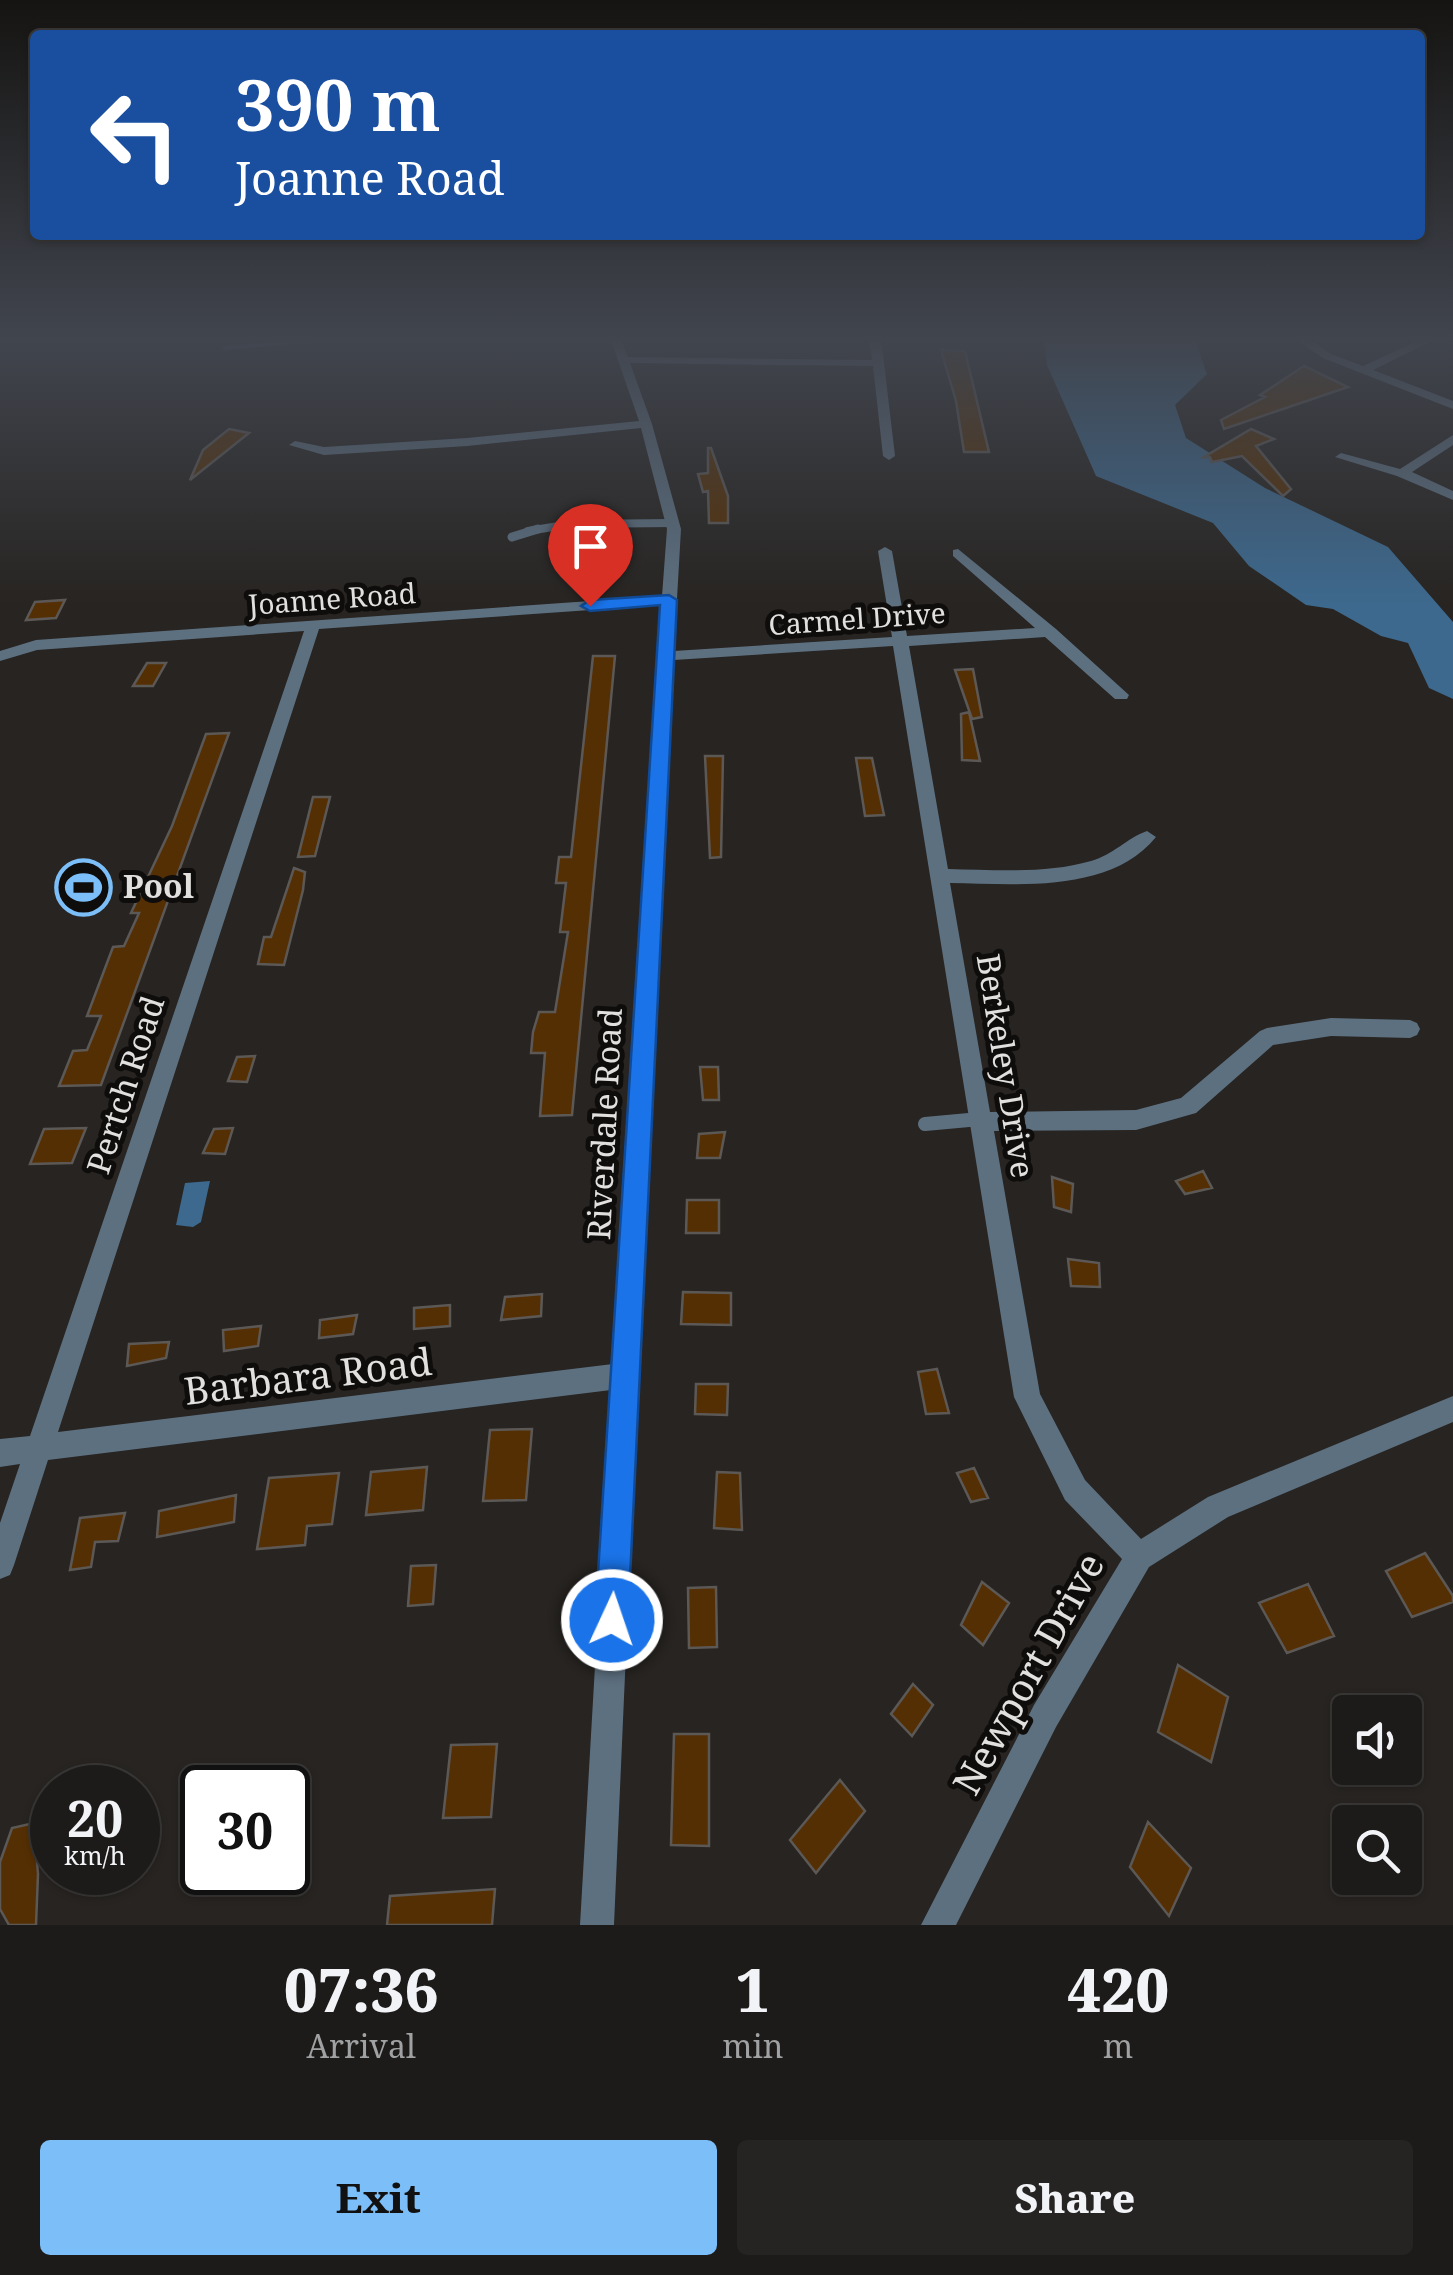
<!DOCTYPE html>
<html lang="en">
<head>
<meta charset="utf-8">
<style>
  :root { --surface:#1d1b19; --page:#252422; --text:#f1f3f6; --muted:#a0a1a2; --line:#3b3938; --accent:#7bbef8 }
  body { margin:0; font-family:"Noto Serif",serif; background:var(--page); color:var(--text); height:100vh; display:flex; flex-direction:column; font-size:38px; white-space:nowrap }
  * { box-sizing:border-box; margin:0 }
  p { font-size:32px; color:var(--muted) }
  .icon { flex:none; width:55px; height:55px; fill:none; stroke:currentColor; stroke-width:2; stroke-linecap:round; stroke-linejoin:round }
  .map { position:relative; height:1925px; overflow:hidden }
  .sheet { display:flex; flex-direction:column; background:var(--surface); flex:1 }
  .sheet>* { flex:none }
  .banner { position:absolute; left:30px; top:30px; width:1395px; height:210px; border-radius:10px; box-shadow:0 2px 8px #0004,0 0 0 2px var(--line); background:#1a4fa0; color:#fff; overflow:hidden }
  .tools { position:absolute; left:1332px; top:1695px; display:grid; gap:20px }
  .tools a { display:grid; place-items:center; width:90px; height:90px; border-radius:10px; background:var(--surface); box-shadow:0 2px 8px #0004,0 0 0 2px var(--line); font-size:50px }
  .speed { position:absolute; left:30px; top:1765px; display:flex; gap:20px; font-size:50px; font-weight:700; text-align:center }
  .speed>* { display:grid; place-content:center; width:130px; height:130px; border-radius:50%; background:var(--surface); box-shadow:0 2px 8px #0004,0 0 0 2px var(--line); line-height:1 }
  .speed small { font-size:25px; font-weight:400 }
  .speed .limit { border:5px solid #111; border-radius:15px; background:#fff; color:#111 }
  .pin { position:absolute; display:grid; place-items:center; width:85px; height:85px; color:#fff; margin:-102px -42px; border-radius:50% 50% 50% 0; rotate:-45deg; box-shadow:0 0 10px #0007 }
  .pin .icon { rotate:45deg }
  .me { position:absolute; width:110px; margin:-55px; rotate:3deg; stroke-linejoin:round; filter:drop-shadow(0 0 8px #0008) }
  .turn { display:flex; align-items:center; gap:35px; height:210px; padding:0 40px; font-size:45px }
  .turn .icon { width:130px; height:130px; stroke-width:2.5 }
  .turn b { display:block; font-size:70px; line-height:85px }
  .eta { display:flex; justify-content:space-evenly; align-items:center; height:170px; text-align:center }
  .eta b { font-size:60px; font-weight:800; line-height:70px }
  .cta { display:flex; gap:20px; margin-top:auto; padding:20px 40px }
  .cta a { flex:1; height:115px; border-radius:10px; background:var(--accent); color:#111; font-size:40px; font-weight:800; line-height:115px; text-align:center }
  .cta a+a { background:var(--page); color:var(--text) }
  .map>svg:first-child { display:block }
  .water { fill:#3d698e }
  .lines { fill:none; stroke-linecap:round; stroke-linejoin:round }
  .stream { stroke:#3d698e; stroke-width:4 }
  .building { fill:#552f04; stroke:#5c5855; stroke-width:2.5 }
  .service-far2 { stroke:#5d7080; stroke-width:8 }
  .service-far1 { stroke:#5d7080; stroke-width:9 }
  .service { stroke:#5d7080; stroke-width:14 }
  .minor { fill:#5d7080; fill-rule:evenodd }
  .route { fill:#1a73e8; stroke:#114b97; stroke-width:2.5 }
  .labels { text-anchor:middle; stroke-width:10; stroke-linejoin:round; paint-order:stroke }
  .far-street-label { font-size:28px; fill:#e2e0de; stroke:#0f0d0c }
  .poi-label { font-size:32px; font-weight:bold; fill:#e2e0de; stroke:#0f0d0c; text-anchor:start }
  .street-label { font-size:32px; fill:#e2e0de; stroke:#0f0d0c }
  .near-street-label { font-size:38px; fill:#e2e0de; stroke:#0f0d0c }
</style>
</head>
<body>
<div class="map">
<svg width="1453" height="1925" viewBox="0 0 1453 1925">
  <rect width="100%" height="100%" fill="#272421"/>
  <!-- water -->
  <path class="water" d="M1044,337H1201L1195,340L1207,374L1175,405L1186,438L1265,488L1388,547L1453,622V699L1429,688L1408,643L1381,636L1333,609L1306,605L1249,566L1213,523L1096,476L1047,365Z
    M210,1181L201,1222L193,1227L176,1225L185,1183Z"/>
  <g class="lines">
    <!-- stream -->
    <path class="stream" d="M225,348L356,337"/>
  </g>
  <!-- building -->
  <path class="building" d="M941,350L965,351L989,452H964L956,401Z
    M1304,366L1348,387L1224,429L1221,420L1265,397L1260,395Z
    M229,429L249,433L190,480L203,450Z
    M1251,429L1274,439L1256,446L1291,489L1283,496L1242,456L1212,462L1210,457H1204Z
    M708,448H711L728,496V523H709L708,491L703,492L698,474L708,473Z
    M65,600L56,618L26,620L35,602Z
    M593,656H615L572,1115L540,1116L545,1053H531L533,1032L539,1012H555L568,932H560L566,883H556L559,857H571Z
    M147,663H166L153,686H133Z
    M973,669L982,717L972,719L955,670Z
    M969,712L980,761L962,760L961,714Z
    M229,733L101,1085L59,1086L73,1051L87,1050L101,1016H87L113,947L124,946L139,913H131L172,826L206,734Z
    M705,756H723L721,857L710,858Z
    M856,758H872L884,815L865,816Z
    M313,797H330L315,856L298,857Z
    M294,868L305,872L303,890L284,965L258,964L264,937H271Z
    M255,1056L247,1082L228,1081L237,1057Z
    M700,1067H718L719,1100H703Z
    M86,1128L72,1163L30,1164L44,1129Z
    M233,1128L225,1154L203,1153L214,1129Z
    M725,1132L720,1158H697L699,1134Z
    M1203,1171L1212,1188L1185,1194L1176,1181Z
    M1052,1177L1073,1184L1071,1212L1054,1207Z
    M687,1200H719V1233H686Z
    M1068,1259L1099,1263L1100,1287L1071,1286Z
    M683,1292L731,1293V1325L681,1324Z
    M542,1294L541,1316L501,1320L505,1297Z
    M450,1305V1326L414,1329V1308Z
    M357,1315L353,1334L319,1338L320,1320Z
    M261,1326L258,1346L224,1351L223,1330Z
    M169,1342L166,1358L127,1366L129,1344Z
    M937,1369L949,1413L926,1414L918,1372Z
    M696,1384H728L727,1415L695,1414Z
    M532,1429L526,1500L483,1501L490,1430Z
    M427,1467L423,1510L366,1515L371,1472Z
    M974,1468L988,1498L971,1502L957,1473Z
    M717,1472L740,1473L742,1530L714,1528Z
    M339,1473L332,1524L307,1526L305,1545L257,1549L269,1478Z
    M236,1495L234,1522L157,1537L159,1511Z
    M125,1513L118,1541L95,1542L91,1567L70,1570L80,1518Z
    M1425,1553L1453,1596V1602L1412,1617L1386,1571Z
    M436,1565L433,1604L408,1606L411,1566Z
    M982,1582L1009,1603L983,1645L961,1625Z
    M1308,1584L1334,1636L1287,1653L1259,1603Z
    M716,1587L717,1647L689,1648L688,1588Z
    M1178,1665L1228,1697L1211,1762L1158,1732Z
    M913,1684L933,1705L912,1736L891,1714Z
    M674,1734H709V1846L671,1845Z
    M497,1744L491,1817L443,1818L451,1745Z
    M840,1780L865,1811L816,1873L790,1840Z
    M1148,1822L1191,1868L1169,1916L1130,1867Z
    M34,1823L38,1874L36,1925H9L0,1909V1862L12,1828Z
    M495,1889L492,1925H387L390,1896Z"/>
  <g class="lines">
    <!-- service-far2 -->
    <path class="service-far2" d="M528,531L571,524L673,523"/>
    <!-- service-far1 -->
    <path class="service-far1" d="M512,537L538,529"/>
    <!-- service -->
    <path class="service" d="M925,1124L980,1119"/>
    <!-- minor -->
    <path class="minor" d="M610,337H620L628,357L872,360L869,337H881L895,456L889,460L883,456L873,366L630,363L652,424L681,529L674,651L892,637L878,551L885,547L892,551L907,636L1035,628L953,556V550L958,549L1056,629L1129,695L1127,699H1115L1045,637L909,646L948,869C995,870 1046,874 1091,861C1113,855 1127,838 1147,831L1156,837C1110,894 1015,884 950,883L990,1112L1136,1110L1181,1098L1260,1031L1267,1028L1331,1018L1410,1020L1417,1023L1420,1029L1417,1035L1410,1038L1331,1036L1273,1045L1196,1113L1136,1130L994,1131L1040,1394L1085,1480L1141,1539L1208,1497L1453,1396V1422L1228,1517L1149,1567L1056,1727L956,1925H921L1034,1705L1122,1559L1065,1500L1014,1397L893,646L674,660L655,992L614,1925H580L611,1390L48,1460L14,1565L10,1575L0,1579V1523L20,1464L0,1467V1439L30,1436L304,631L37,650L0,661V651L36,640L662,596L667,529L641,428L467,446L324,455L289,445L295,441L324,447L467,438L639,421ZM662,605L613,1364L58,1432L319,629Z
      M1293,337H1306L1331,354L1363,366L1426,337H1440L1373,370L1453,401V409L1323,358Z
      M1453,435V445L1412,472L1453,491V500L1397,476L1335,457L1341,453L1400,469Z"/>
  </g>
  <!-- sky -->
  <linearGradient id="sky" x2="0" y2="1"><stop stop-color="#151412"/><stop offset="0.56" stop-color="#41454e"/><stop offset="1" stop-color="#41454e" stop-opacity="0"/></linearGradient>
  <rect width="1453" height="606" fill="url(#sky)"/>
  <!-- route -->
  <path class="route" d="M669,595L677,600L628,1620L623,1632L612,1637L600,1632L595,1620L660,605L590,611L581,606L590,600Z"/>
  <!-- icons -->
  <defs>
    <symbol id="stadium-ring" viewBox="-11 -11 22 22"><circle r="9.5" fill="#0f0d0c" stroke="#7bbef8" stroke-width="1.5"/><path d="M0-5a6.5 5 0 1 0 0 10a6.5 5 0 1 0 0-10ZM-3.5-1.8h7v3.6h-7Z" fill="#7bbef8"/></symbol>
  </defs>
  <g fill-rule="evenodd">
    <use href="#stadium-ring" x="52" y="856" width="63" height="63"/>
  </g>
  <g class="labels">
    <!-- far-street labels -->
    <g class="far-street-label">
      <text transform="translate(332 599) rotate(-4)" y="10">Joanne Road</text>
      <text transform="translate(857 619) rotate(-4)" y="10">Carmel Drive</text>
    </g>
    <!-- poi labels -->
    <g class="poi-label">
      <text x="123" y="898">Pool</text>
    </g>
    <!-- street labels -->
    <g class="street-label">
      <text transform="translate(1005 1066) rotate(81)" y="11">Berkeley Drive</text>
      <text transform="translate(126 1085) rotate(-72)" y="11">Pertch Road</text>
      <text transform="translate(605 1124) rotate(-87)" y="11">Riverdale Road</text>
    </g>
    <!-- near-street labels -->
    <g class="near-street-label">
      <text transform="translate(308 1377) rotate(-7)" y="13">Barbara Road</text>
      <text transform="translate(1029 1674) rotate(-61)" y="13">Newport Drive</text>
    </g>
  </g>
</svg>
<div class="tools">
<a><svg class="icon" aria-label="sound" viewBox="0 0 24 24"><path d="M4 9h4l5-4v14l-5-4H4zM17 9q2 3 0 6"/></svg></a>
<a><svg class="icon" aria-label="search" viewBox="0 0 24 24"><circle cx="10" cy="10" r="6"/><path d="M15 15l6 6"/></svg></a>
</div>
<div class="speed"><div>20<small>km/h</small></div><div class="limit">30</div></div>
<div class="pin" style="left:590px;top:606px;background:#d93025"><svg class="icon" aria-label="arrive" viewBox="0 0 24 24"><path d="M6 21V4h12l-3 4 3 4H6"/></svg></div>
<svg class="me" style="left:612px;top:1620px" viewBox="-20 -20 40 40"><circle r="17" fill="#1a73e8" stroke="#fff" stroke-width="3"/><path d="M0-11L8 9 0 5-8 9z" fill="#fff"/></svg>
<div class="banner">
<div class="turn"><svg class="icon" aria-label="left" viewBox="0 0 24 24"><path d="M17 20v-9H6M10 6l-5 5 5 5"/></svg><div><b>390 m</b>Joanne Road</div></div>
</div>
</div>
<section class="sheet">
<div class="eta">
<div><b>07:36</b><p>Arrival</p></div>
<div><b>1</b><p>min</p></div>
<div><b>420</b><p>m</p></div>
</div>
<div class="cta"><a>Exit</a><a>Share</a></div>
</section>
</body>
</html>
